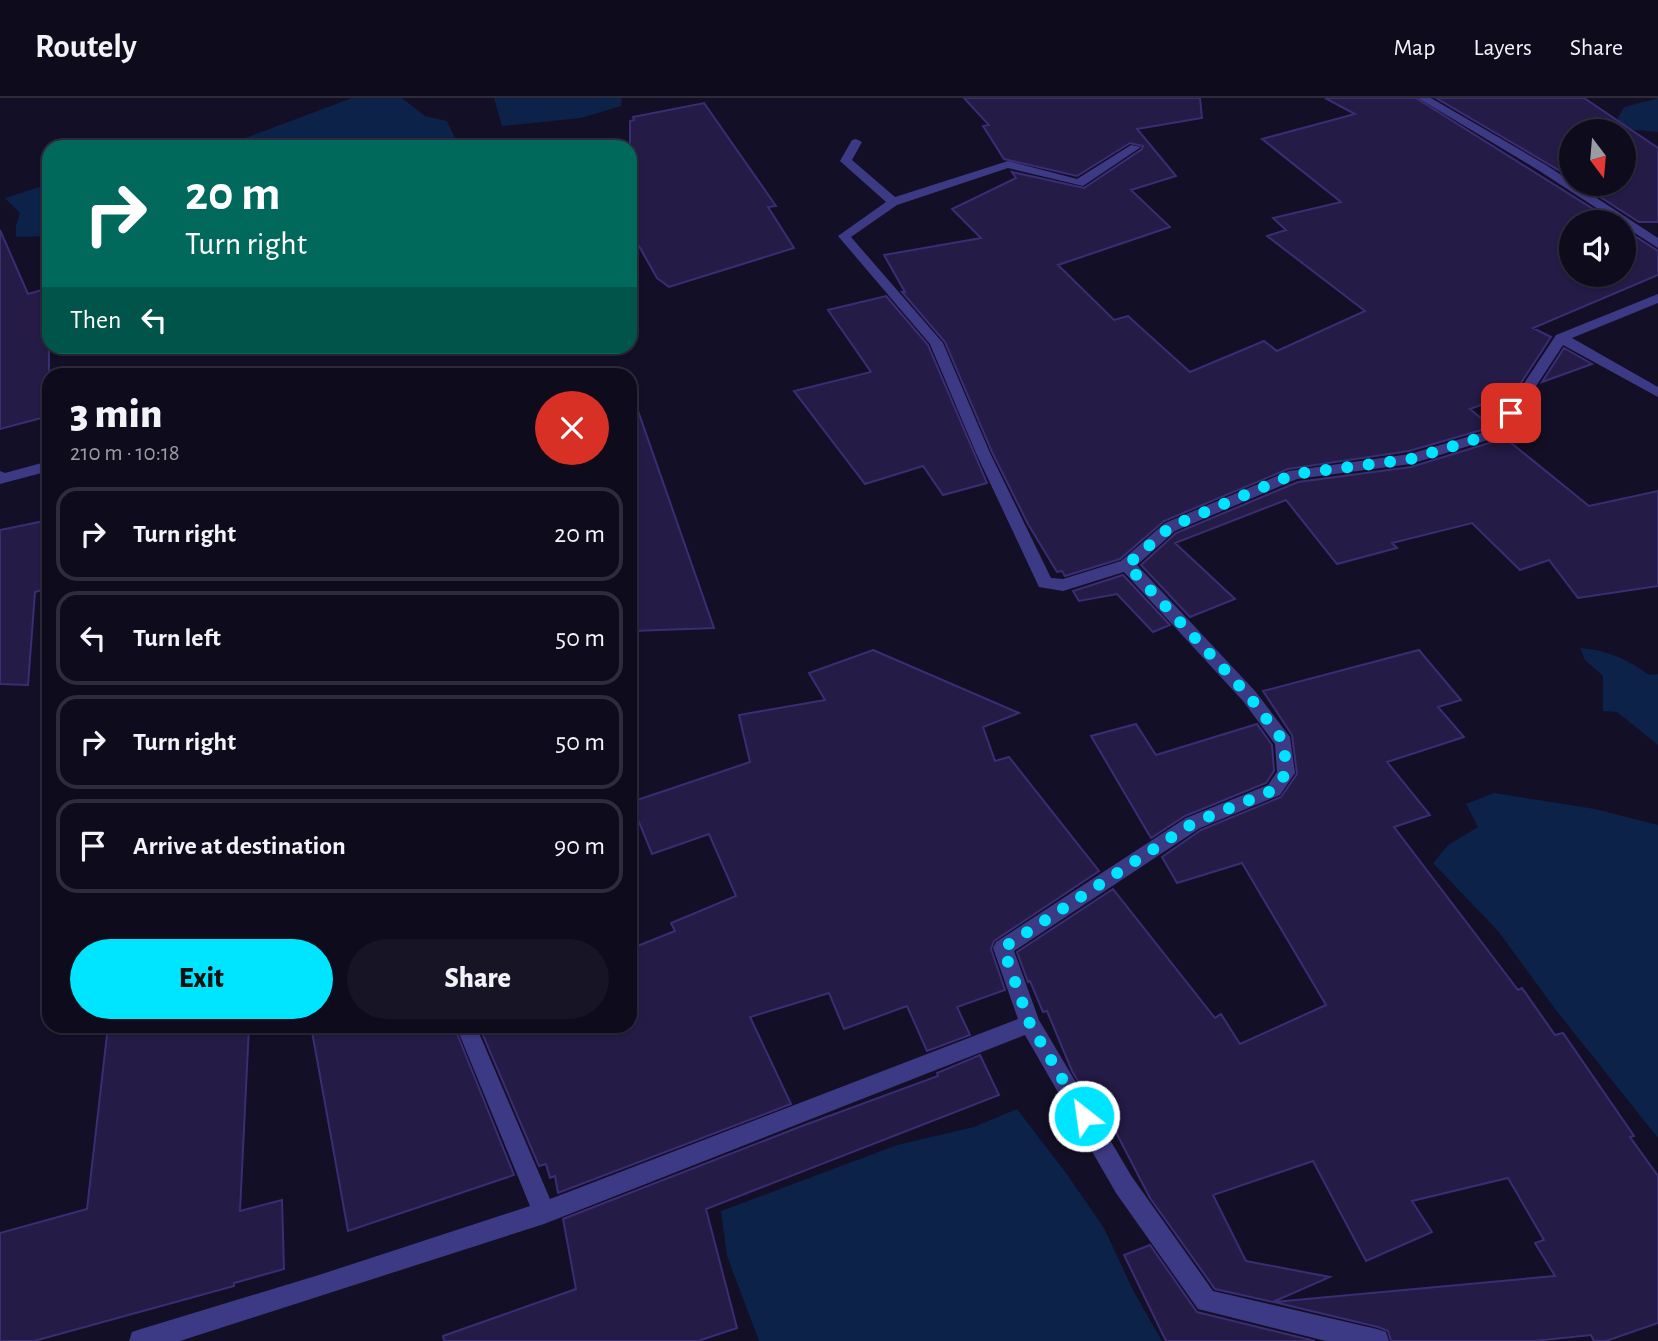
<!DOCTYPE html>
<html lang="en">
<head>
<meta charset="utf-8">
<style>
  :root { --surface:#0e0b1c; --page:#171425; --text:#f1f3f6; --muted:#9b9ba3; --line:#2e2b3b; --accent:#00e5ff }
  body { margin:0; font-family:"Alegreya Sans",sans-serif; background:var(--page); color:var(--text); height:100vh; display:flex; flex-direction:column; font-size:26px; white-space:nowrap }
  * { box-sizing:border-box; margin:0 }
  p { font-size:23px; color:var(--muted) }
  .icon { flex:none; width:38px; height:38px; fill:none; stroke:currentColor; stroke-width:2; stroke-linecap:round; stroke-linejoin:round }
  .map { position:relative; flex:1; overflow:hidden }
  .sheet { position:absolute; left:42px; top:270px; width:595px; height:665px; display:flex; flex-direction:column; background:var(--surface); border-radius:21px; box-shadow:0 2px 5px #0004,0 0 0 2px var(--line) }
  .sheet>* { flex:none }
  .top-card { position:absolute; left:42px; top:42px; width:595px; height:214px; border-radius:21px; box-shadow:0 2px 5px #0004,0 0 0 2px var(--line); background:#00695c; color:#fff; overflow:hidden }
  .needle { width:46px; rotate:164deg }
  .buttons { position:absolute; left:1559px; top:21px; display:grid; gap:14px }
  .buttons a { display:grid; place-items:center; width:77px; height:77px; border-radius:50%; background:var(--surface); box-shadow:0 2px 5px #0004,0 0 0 2px var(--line); font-size:35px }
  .pin { position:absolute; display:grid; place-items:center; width:60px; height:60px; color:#fff; margin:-30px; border-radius:14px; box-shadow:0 4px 10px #0006 }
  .me { position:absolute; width:77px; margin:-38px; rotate:330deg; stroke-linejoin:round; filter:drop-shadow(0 0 5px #0008) }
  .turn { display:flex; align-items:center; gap:24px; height:147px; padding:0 28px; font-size:32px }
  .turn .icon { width:91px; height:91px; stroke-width:2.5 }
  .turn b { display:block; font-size:49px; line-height:60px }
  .then { display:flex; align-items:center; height:66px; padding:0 28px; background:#0003; gap:14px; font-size:26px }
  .round { display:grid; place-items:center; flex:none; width:74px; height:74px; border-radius:37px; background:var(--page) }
  .overview { display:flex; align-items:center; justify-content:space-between; height:119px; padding:0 28px }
  h1 { font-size:42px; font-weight:800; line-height:52px }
  .action { display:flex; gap:14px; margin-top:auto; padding:14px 28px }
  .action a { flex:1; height:80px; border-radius:42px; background:var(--accent); color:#111; font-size:28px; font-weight:800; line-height:80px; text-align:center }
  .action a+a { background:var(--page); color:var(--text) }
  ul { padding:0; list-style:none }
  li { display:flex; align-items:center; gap:21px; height:94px; margin:0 14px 10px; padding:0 14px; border:4px solid var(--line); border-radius:21px }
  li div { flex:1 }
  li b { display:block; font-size:26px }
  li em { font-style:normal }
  header { display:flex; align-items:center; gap:42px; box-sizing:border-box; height:98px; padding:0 35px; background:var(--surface); border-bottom:2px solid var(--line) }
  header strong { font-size:33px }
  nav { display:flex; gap:38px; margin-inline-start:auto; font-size:24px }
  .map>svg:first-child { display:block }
  .water { fill:#0c2248 }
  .building { fill:#241b47; stroke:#3b2d73; stroke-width:2 }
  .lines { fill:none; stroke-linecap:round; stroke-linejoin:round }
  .minor { fill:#3d3a85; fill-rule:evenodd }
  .route { stroke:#00e5ff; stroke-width:12; stroke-dasharray:0 21.6 }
</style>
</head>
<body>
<header>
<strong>Routely</strong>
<nav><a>Map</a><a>Layers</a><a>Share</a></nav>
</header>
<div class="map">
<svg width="1658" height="1243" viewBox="0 0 1658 1243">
  <rect width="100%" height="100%" fill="#130f26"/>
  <!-- water -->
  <path class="water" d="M352,0H402L425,18L447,23L459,49H221Z
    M494,0H622L621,8L581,20L502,28Z
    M1658,0V34L1634,32L1616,23L1624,9Z
    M49,86V138L16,139V127L20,115L5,100Z
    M1580,550C1606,552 1628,561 1649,577L1658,576V647L1617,614L1603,613V578L1585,562Z
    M1494,695L1595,711L1658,727V1040L1555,911L1498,833L1433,765L1448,747L1478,729L1466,706Z
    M1017,1011L1066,1075L1104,1130L1134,1194L1162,1243H759L727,1158L721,1113L897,1047L974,1029Z"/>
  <!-- building -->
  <path class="building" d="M964,0H1200L1202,20L1137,31L1176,78L1131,92L1170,129L1058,167L1114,222L1128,218L1190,274L1264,243L1277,253L1365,213L1267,138L1286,132L1273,120L1341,104L1262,41L1355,16L1325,0H1416L1614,124H1572V177H1624V131L1658,153V177L1533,230L1551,239L1515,294L1470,311L1492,329L1409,353L1288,371L1164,423L1120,461L1065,478L1062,473L1057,474L1028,426L992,354L945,244L902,194H905L884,157L981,140L952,111L1016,80L1012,74L1084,90L1142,51L1143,48L1130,45L1077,78L1004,61L983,28L989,27Z
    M1436,0H1584L1658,50V124H1639L1580,86H1624V33H1572V80Z
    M704,5L776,108L768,109L794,150L669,189L657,180L630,132V23L634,22L633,19Z
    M0,132L28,196L49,190V318L0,331Z
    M886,198L928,247L987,385L943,397L923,368L865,386L794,293L871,274L828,212Z
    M1564,250L1592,266L1542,284Z
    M636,307L714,530L633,533L638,460L630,462V308Z
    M1505,340L1589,408L1658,393V488L1578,500L1549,462L1520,472L1472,425L1392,445L1397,450L1337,466L1286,402L1175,445L1235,501L1190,519L1141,467L1176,435L1298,384L1411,369Z
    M49,422V490L35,494L28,587L0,586V432Z
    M1123,477L1170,527L1153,534L1117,496L1079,503L1073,493Z
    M873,552L1019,615L983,629L995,663L1009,659L1099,773L994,843L991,851L1005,892L957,909L970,937L927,953L907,908L844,931L829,895L750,919L791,1006L558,1095L555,1078L550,1080L546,1066L539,1068L479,928H630V851L675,833L671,825L736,798L709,736L652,756L631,704L750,664L739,617L825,602L809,575Z
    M1419,552L1461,602L1438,609L1464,639L1387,664L1430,717L1394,729L1518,892L1522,890L1555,937L1563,935L1634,1038L1630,1039L1658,1078V1225L1606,1243H1594L1591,1237L1534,1243H1391L1388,1233L1378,1229L1274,1204L1555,1178L1535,1145L1544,1142L1508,1080L1412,1103L1432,1134L1366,1163L1313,1063L1213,1097L1246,1163L1330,1179L1273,1204L1215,1191L1150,1100L1091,986L1081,988L1072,973L1047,913L1043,914L1030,883L1028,884L1017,854L1113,791L1215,920L1221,916L1240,946L1326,907L1242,765L1177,785L1162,759L1201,732L1281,699L1297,676L1292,637L1263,593Z
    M1136,626L1156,657L1257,626L1272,647L1274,673L1266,685L1185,718L1151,740L1091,638Z
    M108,928H249L240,1113L282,1102L284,1171L234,1185V1188L34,1243H0V1135L87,1111Z
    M311,928H454L514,1077L348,1133Z
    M980,957L999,997L706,1111L737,1230L698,1243H444L443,1238L576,1191L563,1121L802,1028L938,978L937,975Z
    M1150,1147L1197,1214L1315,1243H1166L1124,1157Z"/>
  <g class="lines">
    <!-- minor -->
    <path class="minor" d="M1418,0H1431L1546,67L1658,140V150L1624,128V124H1618L1538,72Z
      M856,41L862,44L852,62L895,99L1008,63L1077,81L1131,47L1141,49L1083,88L1008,70L897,107L851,139L943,245L990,355L1051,480L1063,481L1121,463L1165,425L1289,373L1410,356L1494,331L1556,237L1658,196V205L1572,240L1658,289V299L1563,247L1504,337L1411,366L1297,381L1175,433L1137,467L1255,593L1290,639L1295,675L1280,697L1200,730L1014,853L1039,922L1132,1079L1213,1193L1377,1231L1386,1234L1389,1243H1326L1198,1211L1116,1095L1025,937L544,1126L180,1243H129L132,1234L141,1231L322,1176L530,1108L456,928H476L550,1101L1018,921L993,850L996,844L1186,720L1268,687L1277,674L1275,646L1243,603L1124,474L1063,493L1039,489L976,355L930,246L838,138L886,104L840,63L852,42Z
      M49,363V373L0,386V373L5,375Z"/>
  </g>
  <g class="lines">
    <!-- route -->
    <path class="route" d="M1084,1018L1030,926L1003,850L1193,725L1274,692L1286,675L1284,644L1249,598L1127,467L1170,429L1294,376L1411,361L1499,334L1511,315"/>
  </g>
</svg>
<div class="buttons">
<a><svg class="needle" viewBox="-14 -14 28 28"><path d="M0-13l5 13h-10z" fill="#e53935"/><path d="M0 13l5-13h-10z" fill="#9b9ba3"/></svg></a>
<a><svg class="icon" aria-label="sound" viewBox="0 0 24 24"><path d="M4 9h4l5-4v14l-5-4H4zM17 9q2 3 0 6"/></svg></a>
</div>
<div class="pin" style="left:1511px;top:315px;background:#d93025"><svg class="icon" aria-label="arrive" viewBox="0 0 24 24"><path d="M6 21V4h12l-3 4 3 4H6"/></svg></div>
<svg class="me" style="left:1084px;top:1018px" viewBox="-20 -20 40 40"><circle r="17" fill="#00e5ff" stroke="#fff" stroke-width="3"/><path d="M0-11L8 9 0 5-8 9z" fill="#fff"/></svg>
<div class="top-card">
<div class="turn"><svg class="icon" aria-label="right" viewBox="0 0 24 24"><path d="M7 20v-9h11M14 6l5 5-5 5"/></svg><div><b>20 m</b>Turn right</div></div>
<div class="then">Then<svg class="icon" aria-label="left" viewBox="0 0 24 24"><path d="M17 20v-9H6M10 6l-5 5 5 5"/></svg></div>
</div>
<section class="sheet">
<div class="overview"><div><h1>3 min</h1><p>210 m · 10:18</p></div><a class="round" style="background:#d93025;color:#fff"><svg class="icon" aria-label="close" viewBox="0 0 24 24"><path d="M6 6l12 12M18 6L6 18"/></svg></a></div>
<ul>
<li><svg class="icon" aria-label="right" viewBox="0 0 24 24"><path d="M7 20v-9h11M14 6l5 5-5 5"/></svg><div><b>Turn right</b></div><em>20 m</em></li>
<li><svg class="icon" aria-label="left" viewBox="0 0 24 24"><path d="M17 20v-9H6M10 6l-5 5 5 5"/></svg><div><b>Turn left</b></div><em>50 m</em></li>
<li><svg class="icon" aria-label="right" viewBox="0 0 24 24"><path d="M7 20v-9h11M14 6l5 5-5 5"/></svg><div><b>Turn right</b></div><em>50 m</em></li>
<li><svg class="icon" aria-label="arrive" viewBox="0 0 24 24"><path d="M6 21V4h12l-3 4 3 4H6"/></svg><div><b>Arrive at destination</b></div><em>90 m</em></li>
</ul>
<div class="action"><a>Exit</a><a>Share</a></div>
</section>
</div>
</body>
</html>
